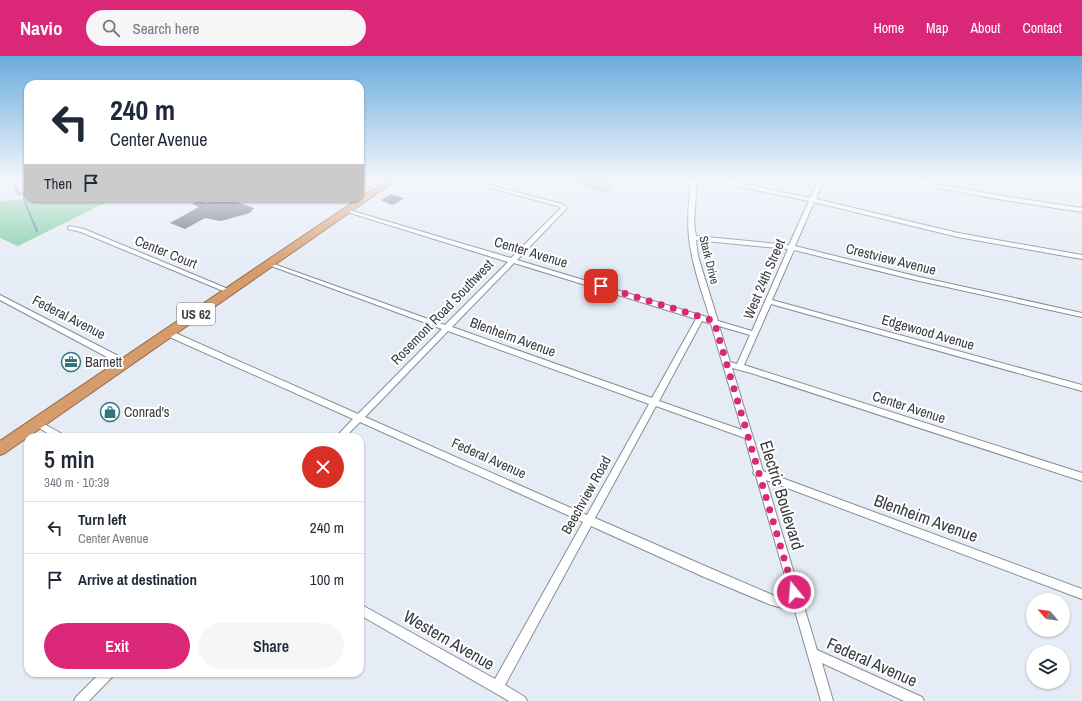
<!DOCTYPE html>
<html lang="en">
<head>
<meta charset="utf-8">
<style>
  :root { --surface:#fff; --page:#f6f6f7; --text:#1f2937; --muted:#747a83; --line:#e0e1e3; --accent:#db2777 }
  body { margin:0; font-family:"Archivo Narrow",sans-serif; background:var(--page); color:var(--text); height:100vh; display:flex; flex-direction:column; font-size:15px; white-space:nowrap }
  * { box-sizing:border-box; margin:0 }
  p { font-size:13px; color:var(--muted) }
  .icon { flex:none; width:22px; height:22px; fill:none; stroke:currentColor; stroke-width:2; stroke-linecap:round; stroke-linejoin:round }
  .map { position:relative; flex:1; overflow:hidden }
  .panel { position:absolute; left:24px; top:377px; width:340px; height:244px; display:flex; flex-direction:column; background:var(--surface); border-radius:12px; box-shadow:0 1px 3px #0004 }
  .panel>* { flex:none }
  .hud { position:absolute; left:24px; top:24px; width:340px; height:122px; border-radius:12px; box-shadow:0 1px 3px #0004; background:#fff; color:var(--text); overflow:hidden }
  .needle { width:26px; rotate:298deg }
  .controls { position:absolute; left:1026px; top:537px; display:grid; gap:8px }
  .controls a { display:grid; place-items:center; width:44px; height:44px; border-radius:50%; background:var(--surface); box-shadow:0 1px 3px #0004; font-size:20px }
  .pin { position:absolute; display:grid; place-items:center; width:34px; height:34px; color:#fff; margin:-17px; border-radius:8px; box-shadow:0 2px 6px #0006 }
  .me { position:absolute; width:44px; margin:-22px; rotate:343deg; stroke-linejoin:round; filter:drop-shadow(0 0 3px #0008) }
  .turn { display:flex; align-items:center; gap:14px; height:84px; padding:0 20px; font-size:18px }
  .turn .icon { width:52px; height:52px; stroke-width:2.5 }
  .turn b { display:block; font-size:28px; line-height:34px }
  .then { display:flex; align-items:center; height:38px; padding:0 20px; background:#0003; gap:8px; font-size:15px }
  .round { display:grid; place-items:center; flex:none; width:42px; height:42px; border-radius:21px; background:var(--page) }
  .headline { display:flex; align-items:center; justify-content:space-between; height:68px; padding:0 20px }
  h1 { font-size:24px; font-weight:600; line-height:30px }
  .cta { display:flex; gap:8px; margin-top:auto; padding:8px 20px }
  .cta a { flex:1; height:46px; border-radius:24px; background:var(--accent); color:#fff; font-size:16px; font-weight:600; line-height:46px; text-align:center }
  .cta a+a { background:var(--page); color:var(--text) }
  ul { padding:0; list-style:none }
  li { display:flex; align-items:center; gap:12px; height:52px; padding:0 20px; border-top:1px solid var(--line) }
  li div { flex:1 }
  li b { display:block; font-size:15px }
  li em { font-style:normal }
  header { display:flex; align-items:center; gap:24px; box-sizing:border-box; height:56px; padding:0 20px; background:var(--accent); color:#fff }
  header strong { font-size:19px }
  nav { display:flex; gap:22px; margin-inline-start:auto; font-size:14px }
  .search { width:280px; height:36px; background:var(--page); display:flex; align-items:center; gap:10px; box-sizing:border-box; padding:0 14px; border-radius:22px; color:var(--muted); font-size:15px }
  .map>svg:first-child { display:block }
  .forest { fill:#7fcba1 }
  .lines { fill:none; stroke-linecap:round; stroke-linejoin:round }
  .stream { stroke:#49839e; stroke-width:2 }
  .building { fill:#5b616a }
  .minor-casing { stroke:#878d97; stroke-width:2 }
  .trunk-casing { stroke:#996a45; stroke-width:2 }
  .minor { fill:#fff; fill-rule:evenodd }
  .trunk { fill:#d69c6c; fill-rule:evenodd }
  .route { stroke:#db2777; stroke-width:7; stroke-dasharray:0 12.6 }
  .labels { text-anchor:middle; stroke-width:4; stroke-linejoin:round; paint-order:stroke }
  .far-street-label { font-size:12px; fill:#3a3c40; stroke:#fff }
  .shield { fill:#fff; stroke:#757679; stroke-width:1 }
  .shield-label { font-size:13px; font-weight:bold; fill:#3a3c40 }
  .street-label { font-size:14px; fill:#3a3c40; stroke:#fff }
  .poi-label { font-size:14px; fill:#3a3c40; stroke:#fff; text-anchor:start }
  .near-street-label { font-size:17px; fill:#3a3c40; stroke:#fff }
</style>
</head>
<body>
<header>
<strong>Navio</strong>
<div class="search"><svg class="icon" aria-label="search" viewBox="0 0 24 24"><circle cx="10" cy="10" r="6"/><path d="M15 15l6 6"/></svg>Search here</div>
<nav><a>Home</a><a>Map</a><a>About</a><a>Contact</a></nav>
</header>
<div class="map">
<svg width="1082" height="645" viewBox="0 0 1082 645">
  <rect width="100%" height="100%" fill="#e5ecf6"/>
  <!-- forest -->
  <path class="forest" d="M562,124H614L608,137Z
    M46,142H115L18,190L0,182V145Z"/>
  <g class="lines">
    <!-- stream -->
    <path class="stream" d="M15,127L18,138L24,137V144L37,175"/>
  </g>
  <!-- building -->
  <path class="building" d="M391,138L404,142L395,148L392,149L381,144Z
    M216,142H244L237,146L254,152L250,157L221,165L205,162L185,173L170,167L199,151L192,148L200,144L207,147Z"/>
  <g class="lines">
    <defs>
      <path id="minor" d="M0,124H23L20,126L0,127Z
        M360,124L382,131L383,132L380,134L360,128Z
        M461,124H470L562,148L566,151V153L517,204L710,262C702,236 692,209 689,182C687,163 689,143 691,124H697L694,167L696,180L789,189L809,145L717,126L714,124H724L810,142L818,124H824L816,143L958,177L1082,199V203L958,181L814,146L795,190L915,220L1082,257V261L915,224L794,194L772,244L1082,329V335L771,248L744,309L1082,417V425L751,317L732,312L763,415L1082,533V543L766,424L817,594L922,641L924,645H904L822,607L833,645H821L795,555L771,549L704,521L591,470L505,629L525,641L527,645H509L360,559V548L495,623L583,466L360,366L345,381H336L353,363L165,279L164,277L168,275H171L358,358L442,273L266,208L267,207H271L445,269L508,206L344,155L349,154L511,202L561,152L558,150ZM696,184L788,193L752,275L718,265L698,200ZM514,207L696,263L652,342L452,271ZM702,265L711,268L742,374L659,345ZM719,270L750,279L737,308L730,306ZM448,275L649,348L587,459L365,361ZM656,350L745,382L754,415L753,417L756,420L792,544L775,540L712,513L595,462Z
        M905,124H916L1003,140L1082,152V156L1003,144L908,126Z
        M70,170L84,173L233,235L230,237H228L81,176L68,173V171Z
        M0,239L128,305L129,307L128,309H122L0,244Z
        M37,364L64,379L65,381H54L34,369L33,367L34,365Z
        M100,617H114L112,621L89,645H74L76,641Z"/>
      <path id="trunk" d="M386,124H396L5,397L0,399V385Z"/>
    </defs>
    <!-- minor casing -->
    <use href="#minor" class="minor-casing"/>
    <!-- trunk casing -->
    <use href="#trunk" class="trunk-casing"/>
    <!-- minor -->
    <use href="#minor" class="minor"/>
    <!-- trunk -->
    <use href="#trunk" class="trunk"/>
  </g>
  <!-- sky -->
  <linearGradient id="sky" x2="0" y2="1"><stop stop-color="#6bacdb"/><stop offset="0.58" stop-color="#f3f6fb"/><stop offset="1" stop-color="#f3f6fb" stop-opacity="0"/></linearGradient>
  <rect width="1082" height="214" fill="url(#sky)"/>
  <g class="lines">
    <!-- route -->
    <path class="route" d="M601,230L714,265L794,536"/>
  </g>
  <!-- icons -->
  <defs>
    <symbol id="office-ring" viewBox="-11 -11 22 22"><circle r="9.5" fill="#fff" stroke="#2e7580" stroke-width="1.5"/><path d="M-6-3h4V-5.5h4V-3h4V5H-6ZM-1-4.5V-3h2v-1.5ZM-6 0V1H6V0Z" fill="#2e7580"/></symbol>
    <symbol id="shop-ring" viewBox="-11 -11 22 22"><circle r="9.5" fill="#fff" stroke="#2e7580" stroke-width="1.5"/><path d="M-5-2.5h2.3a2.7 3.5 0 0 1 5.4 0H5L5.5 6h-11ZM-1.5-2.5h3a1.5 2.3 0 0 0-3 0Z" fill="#2e7580"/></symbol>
  </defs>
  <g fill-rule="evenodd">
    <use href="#office-ring" x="60" y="295" width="22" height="22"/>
    <use href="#shop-ring" x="99" y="345" width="22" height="22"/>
  </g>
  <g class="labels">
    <!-- far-street labels -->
    <g class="far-street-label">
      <text transform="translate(709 204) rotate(76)" y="4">Stark Drive</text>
    </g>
    <!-- shield labels -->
    <rect class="shield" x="177" y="247" width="38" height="22" rx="3"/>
    <g class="shield-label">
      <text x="196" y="263">US 62</text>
    </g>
    <!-- street labels -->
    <g class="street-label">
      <text transform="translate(166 196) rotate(22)" y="5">Center Court</text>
      <text transform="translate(531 196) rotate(17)" y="5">Center Avenue</text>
      <text transform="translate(891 203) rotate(14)" y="5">Crestview Avenue</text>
      <text transform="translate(764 223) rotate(-67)" y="5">West 24th Street</text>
      <text transform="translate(442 256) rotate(-46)" y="5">Rosemont Road Southwest</text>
      <text transform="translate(69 261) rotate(27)" y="5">Federal Avenue</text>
      <text transform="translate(928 276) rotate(16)" y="5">Edgewood Avenue</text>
      <text transform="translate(513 281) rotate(20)" y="5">Blenheim Avenue</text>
      <text transform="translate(909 351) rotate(18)" y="5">Center Avenue</text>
      <text transform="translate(489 402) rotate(24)" y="5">Federal Avenue</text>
      <text transform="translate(586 439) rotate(-61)" y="5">Beechview Road</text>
    </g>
    <!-- poi labels -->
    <g class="poi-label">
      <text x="85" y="311">Barnett</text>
      <text x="124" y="361">Conrad's</text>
    </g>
    <!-- near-street labels -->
    <g class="near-street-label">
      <text transform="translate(782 439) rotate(73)" y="6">Electric Boulevard</text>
      <text transform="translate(926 462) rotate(20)" y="6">Blenheim Avenue</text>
      <text transform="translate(449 584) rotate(30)" y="6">Western Avenue</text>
      <text transform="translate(872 606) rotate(24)" y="6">Federal Avenue</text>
    </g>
  </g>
</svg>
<div class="controls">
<a><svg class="needle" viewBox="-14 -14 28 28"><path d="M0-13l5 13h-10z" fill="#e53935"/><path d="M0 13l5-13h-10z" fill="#747a83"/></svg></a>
<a><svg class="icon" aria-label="layers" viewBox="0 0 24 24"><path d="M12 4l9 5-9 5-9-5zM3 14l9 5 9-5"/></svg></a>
</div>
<div class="pin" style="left:601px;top:230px;background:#d93025"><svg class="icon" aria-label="arrive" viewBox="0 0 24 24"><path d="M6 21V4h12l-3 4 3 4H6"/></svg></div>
<svg class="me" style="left:794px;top:536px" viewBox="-20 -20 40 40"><circle r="17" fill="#db2777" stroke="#fff" stroke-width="3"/><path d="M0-11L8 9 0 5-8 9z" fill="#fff"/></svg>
<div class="hud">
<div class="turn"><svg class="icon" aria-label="left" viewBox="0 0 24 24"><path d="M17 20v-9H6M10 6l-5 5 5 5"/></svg><div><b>240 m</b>Center Avenue</div></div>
<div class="then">Then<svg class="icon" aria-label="arrive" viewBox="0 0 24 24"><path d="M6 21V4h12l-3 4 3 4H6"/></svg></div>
</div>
<section class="panel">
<div class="headline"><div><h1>5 min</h1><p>340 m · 10:39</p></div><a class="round" style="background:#d93025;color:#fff"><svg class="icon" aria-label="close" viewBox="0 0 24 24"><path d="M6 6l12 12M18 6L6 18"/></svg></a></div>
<ul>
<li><svg class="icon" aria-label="left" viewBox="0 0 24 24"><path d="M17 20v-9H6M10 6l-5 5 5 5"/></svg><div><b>Turn left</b><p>Center Avenue</p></div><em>240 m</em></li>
<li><svg class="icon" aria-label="arrive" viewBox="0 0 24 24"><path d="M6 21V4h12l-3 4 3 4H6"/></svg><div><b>Arrive at destination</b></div><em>100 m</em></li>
</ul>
<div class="cta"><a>Exit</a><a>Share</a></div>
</section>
</div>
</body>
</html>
